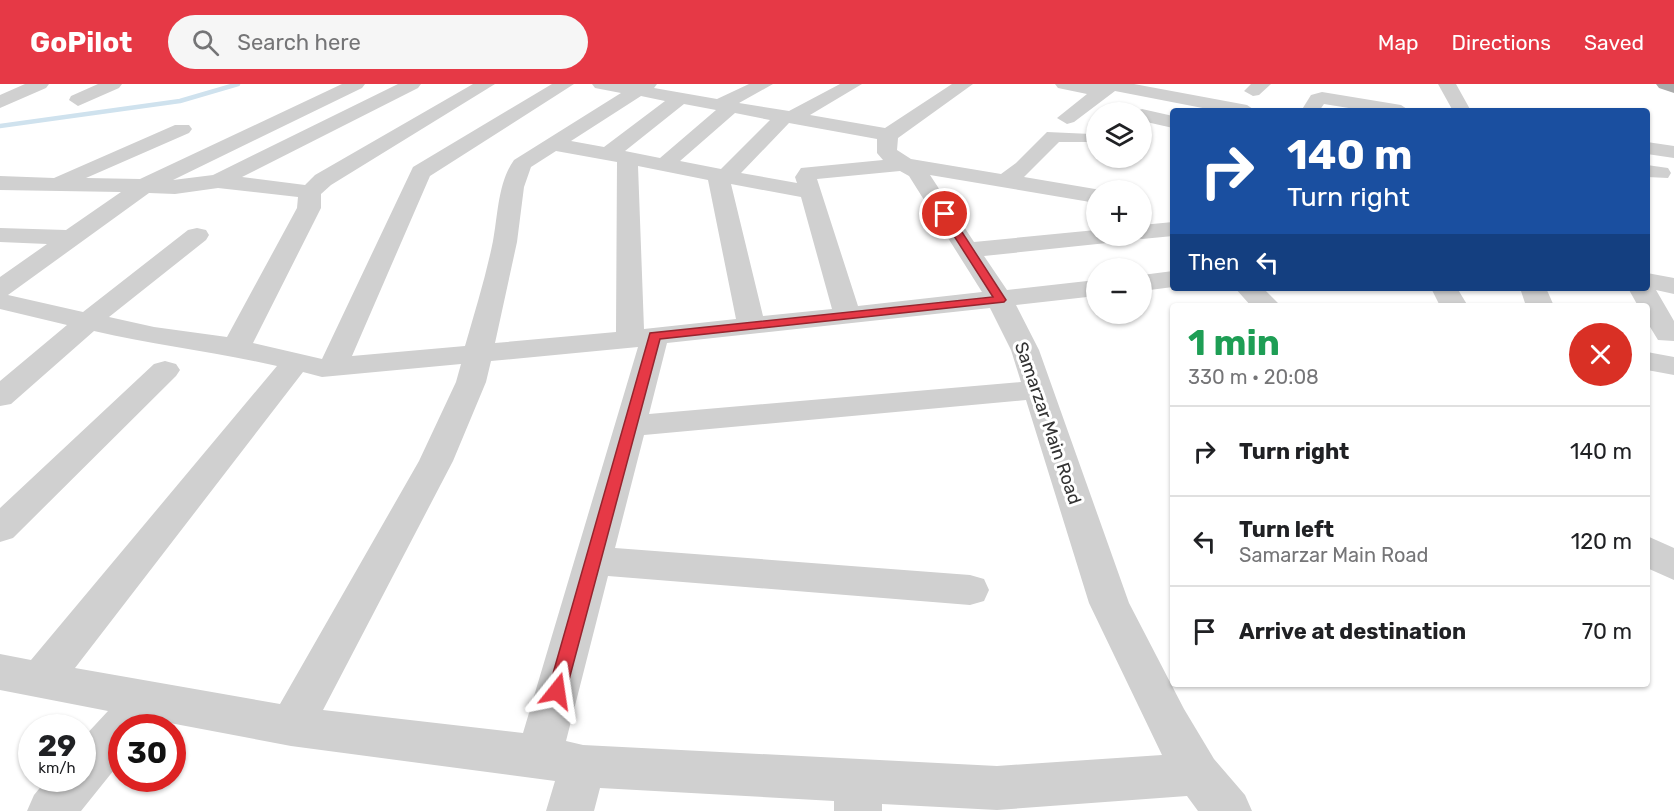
<!DOCTYPE html>
<html lang="en">
<head>
<meta charset="utf-8">
<style>
  :root { --surface:#fff; --page:#f6f6f6; --text:#202124; --muted:#757577; --line:#e0e0e0; --accent:#e63946 }
  body { margin:0; font-family:Rubik,sans-serif; background:var(--page); color:var(--text); height:100vh; display:flex; flex-direction:column; font-size:22px; white-space:nowrap }
  * { box-sizing:border-box; margin:0 }
  p { font-size:20px; color:var(--muted) }
  .icon { flex:none; width:33px; height:33px; fill:none; stroke:currentColor; stroke-width:2; stroke-linecap:round; stroke-linejoin:round }
  .map { position:relative; flex:1; overflow:hidden }
  .drawer { position:absolute; left:1170px; top:219px; width:480px; height:384px; display:flex; flex-direction:column; background:var(--surface); border-radius:6px; box-shadow:0 2px 4px #0004 }
  .drawer>* { flex:none }
  .guide { position:absolute; left:1170px; top:24px; width:480px; height:183px; border-radius:6px; box-shadow:0 2px 4px #0004; background:#1a4fa0; color:#fff; overflow:hidden }
  .tools { position:absolute; left:1086px; top:18px; display:grid; gap:12px }
  .tools a { display:grid; place-items:center; width:66px; height:66px; border-radius:50%; background:var(--surface); box-shadow:0 2px 4px #0004; font-size:30px }
  .speed { position:absolute; left:18px; top:630px; display:flex; gap:12px; font-size:30px; font-weight:700; text-align:center }
  .speed>* { display:grid; place-content:center; width:78px; height:78px; border-radius:50%; background:var(--surface); box-shadow:0 2px 4px #0004; line-height:1 }
  .speed small { font-size:15px; font-weight:400 }
  .speed .limit { border:9px solid #d22; background:#fff; color:#111 }
  .pin { position:absolute; display:grid; place-items:center; width:51px; height:51px; color:#fff; margin:-26px; border:3px solid #fff; border-radius:50%; box-shadow:0 2px 6px #0007 }
  .me { position:absolute; width:66px; margin:-33px; rotate:15deg; stroke-linejoin:round; filter:drop-shadow(0 0 4px #0008) }
  .turn { display:flex; align-items:center; gap:21px; height:126px; padding:0 18px; font-size:27px }
  .turn .icon { width:78px; height:78px; stroke-width:2.5 }
  .turn b { display:block; font-size:42px; line-height:51px }
  .then { display:flex; align-items:center; height:57px; padding:0 18px; background:#0003; gap:12px; font-size:22px }
  .round { display:grid; place-items:center; flex:none; width:63px; height:63px; border-radius:32px; background:var(--page) }
  .summary { display:flex; align-items:center; justify-content:space-between; height:102px; padding:0 18px }
  h1 { font-size:36px; font-weight:700; line-height:45px; color:#1e9e55 }
  ul { padding:0; list-style:none }
  li { display:flex; align-items:center; gap:18px; height:90px; padding:0 18px; border-top:2px solid var(--line) }
  li div { flex:1 }
  li b { display:block; font-size:22px }
  li em { font-style:normal }
  header { display:flex; align-items:center; gap:36px; box-sizing:border-box; height:84px; padding:0 30px; background:var(--accent); color:#fff }
  header strong { font-size:28px }
  nav { display:flex; gap:33px; margin-inline-start:auto; font-size:21px }
  .search { width:420px; height:54px; background:var(--page); display:flex; align-items:center; gap:15px; box-sizing:border-box; padding:0 21px; border-radius:33px; color:var(--muted); font-size:22px }
  .map>svg:first-child { display:block }
  .lines { fill:none; stroke-linecap:round; stroke-linejoin:round }
  .stream { stroke:#cfe2ee; stroke-width:4.5 }
  .minor { fill:#d0d0d0; fill-rule:evenodd }
  .major { fill:#ababab; fill-rule:evenodd }
  .route { fill:#e63946; stroke:#96252e; stroke-width:1.5 }
  .labels { text-anchor:middle; stroke-width:6; stroke-linejoin:round; paint-order:stroke }
  .street-label { font-size:18px; fill:#333; stroke:#fff }
</style>
</head>
<body>
<header>
<strong>GoPilot</strong>
<div class="search"><svg class="icon" aria-label="search" viewBox="0 0 24 24"><circle cx="10" cy="10" r="6"/><path d="M15 15l6 6"/></svg>Search here</div>
<nav><a>Map</a><a>Directions</a><a>Saved</a></nav>
</header>
<div class="map">
<svg width="1674" height="727" viewBox="0 0 1674 727">
  <rect width="100%" height="100%" fill="#fff"/>
  <g class="lines">
    <!-- stream -->
    <path class="stream" d="M0,42L180,17L238,0"/>
    <!-- minor -->
    <path class="minor" d="M25,0H49L46,4L0,24V11Z
      M98,0H122L119,4L78,22L69,16L71,12Z
      M342,0H365L362,4L173,96L213,91L398,0H421L418,4L242,93L305,101L315,91L473,0H495L331,101L321,110V124L253,259L322,275L413,83L552,0H574L430,92L352,272L465,262C475,227 486,192 493,157C498,131 498,98 514,76L621,9L595,4L592,0H657L654,4L717,15L749,0H773L739,19L789,27L840,0H862L810,31L885,44L952,0H973L898,54L897,66L911,75L1001,90L1016,79L1047,48L1091,50L1094,54L1091,58H1059L1024,93L1101,106H1096V119L930,91L974,158L1096,146V152H1119L1116,157L1107,159L984,172L1007,206L1096,196V212L1016,221L1039,266L1129,519L1184,625L1214,675L1245,711L1252,727H1198L1187,712L997,726L882,720V727H834V717L600,704L594,727H546L555,697L291,662L154,636L148,644H122V676L81,727H27L34,711L48,694H82V655L108,627L0,606V570L31,576L277,282C216,268 155,261 94,247L11,320L0,322V297L67,241L0,225V193L47,160L0,158V144L66,146L121,108L0,106V92L54,94L175,41H189L192,45L189,49L86,94L140,95ZM641,12L665,17L604,63L571,57ZM684,20L716,26L660,74L625,67ZM735,29L770,36L721,85L680,77ZM789,39L877,55V69L883,76L801,84L795,93L797,99L741,89ZM556,67L617,78L616,248L495,259L517,158L524,103L531,83ZM638,82L708,96L736,235L644,245ZM900,87L909,92L982,208L858,222L817,95ZM731,100L801,113L832,225L763,232ZM218,104L298,113L297,124L227,253L154,243L109,233L206,156L209,151L206,146L197,144L188,146L83,228L8,211L149,109L175,110ZM990,224L1011,266L1021,298L649,330L667,259ZM638,263L523,649L323,626L453,377L486,298L491,277ZM461,280L456,298L419,377L280,620L75,584L303,288L322,293ZM1026,316L1089,519L1162,671L997,682L583,661L566,657L608,492L970,521L984,517L989,506L984,495L970,491L615,464L644,351Z
      M1055,0H1134L1247,21L1256,27H1218L1115,7L1074,38L1067,40L1057,34L1087,10L1058,4Z
      M1251,0H1271L1259,11L1253,12L1244,7Z
      M1438,0H1456L1471,27H1453Z
      M1322,8L1401,21L1410,27H1367L1324,20L1319,27H1301L1311,11Z
      M1142,25L1173,32V44L1142,37V28H1134Z
      M1647,58L1674,62V74L1647,70Z
      M1647,81L1668,84L1671,89L1668,94L1647,93Z
      M1173,138V152L1142,155L1132,152H1142V141Z
      M1173,187V203L1142,207V191Z
      M1647,189L1674,194V210L1656,206L1674,237V257L1658,256L1647,238V222H1638L1628,204H1647Z
      M1235,204H1263L1281,222H1251Z
      M1431,204H1457L1468,222H1440Z
      M1520,204H1546L1554,222H1526Z
      M1647,268L1674,273V291L1647,286Z
      M165,277L176,280L180,286L176,292L13,454L0,458V424L154,280Z
      M1647,452L1674,464V496L1647,484Z"/>
    <!-- major -->
    <path class="major" d="M1656,0H1674V9L1659,4Z"/>
  </g>
  <!-- route -->
  <path class="route" d="M942,128H949L1006,216L1004,218L660,255L566,607L564,612L557,614L551,612L548,607L650,249L993,213L940,130Z"/>
  <g class="labels">
    <!-- street labels -->
    <g class="street-label">
      <text transform="translate(1048 339) rotate(71)" y="6">Samarzar Main Road</text>
    </g>
  </g>
</svg>
<div class="tools">
<a><svg class="icon" aria-label="layers" viewBox="0 0 24 24"><path d="M12 4l9 5-9 5-9-5zM3 14l9 5 9-5"/></svg></a>
<a>+</a>
<a>−</a>
</div>
<div class="speed"><div>29<small>km/h</small></div><div class="limit">30</div></div>
<div class="pin" style="left:945px;top:130px;background:#d93025"><svg class="icon" aria-label="arrive" viewBox="0 0 24 24"><path d="M6 21V4h12l-3 4 3 4H6"/></svg></div>
<svg class="me" style="left:557px;top:607px" viewBox="-20 -20 40 40"><path d="M0-17L14 15 0 8-14 15z" fill="#e63946" stroke="#fff" stroke-width="4"/></svg>
<div class="guide">
<div class="turn"><svg class="icon" aria-label="right" viewBox="0 0 24 24"><path d="M7 20v-9h11M14 6l5 5-5 5"/></svg><div><b>140 m</b>Turn right</div></div>
<div class="then">Then<svg class="icon" aria-label="left" viewBox="0 0 24 24"><path d="M17 20v-9H6M10 6l-5 5 5 5"/></svg></div>
</div>
<section class="drawer">
<div class="summary"><div><h1>1 min</h1><p>330 m · 20:08</p></div><a class="round" style="background:#d93025;color:#fff"><svg class="icon" aria-label="close" viewBox="0 0 24 24"><path d="M6 6l12 12M18 6L6 18"/></svg></a></div>
<ul>
<li><svg class="icon" aria-label="right" viewBox="0 0 24 24"><path d="M7 20v-9h11M14 6l5 5-5 5"/></svg><div><b>Turn right</b></div><em>140 m</em></li>
<li><svg class="icon" aria-label="left" viewBox="0 0 24 24"><path d="M17 20v-9H6M10 6l-5 5 5 5"/></svg><div><b>Turn left</b><p>Samarzar Main Road</p></div><em>120 m</em></li>
<li><svg class="icon" aria-label="arrive" viewBox="0 0 24 24"><path d="M6 21V4h12l-3 4 3 4H6"/></svg><div><b>Arrive at destination</b></div><em>70 m</em></li>
</ul>
</section>
</div>
</body>
</html>
